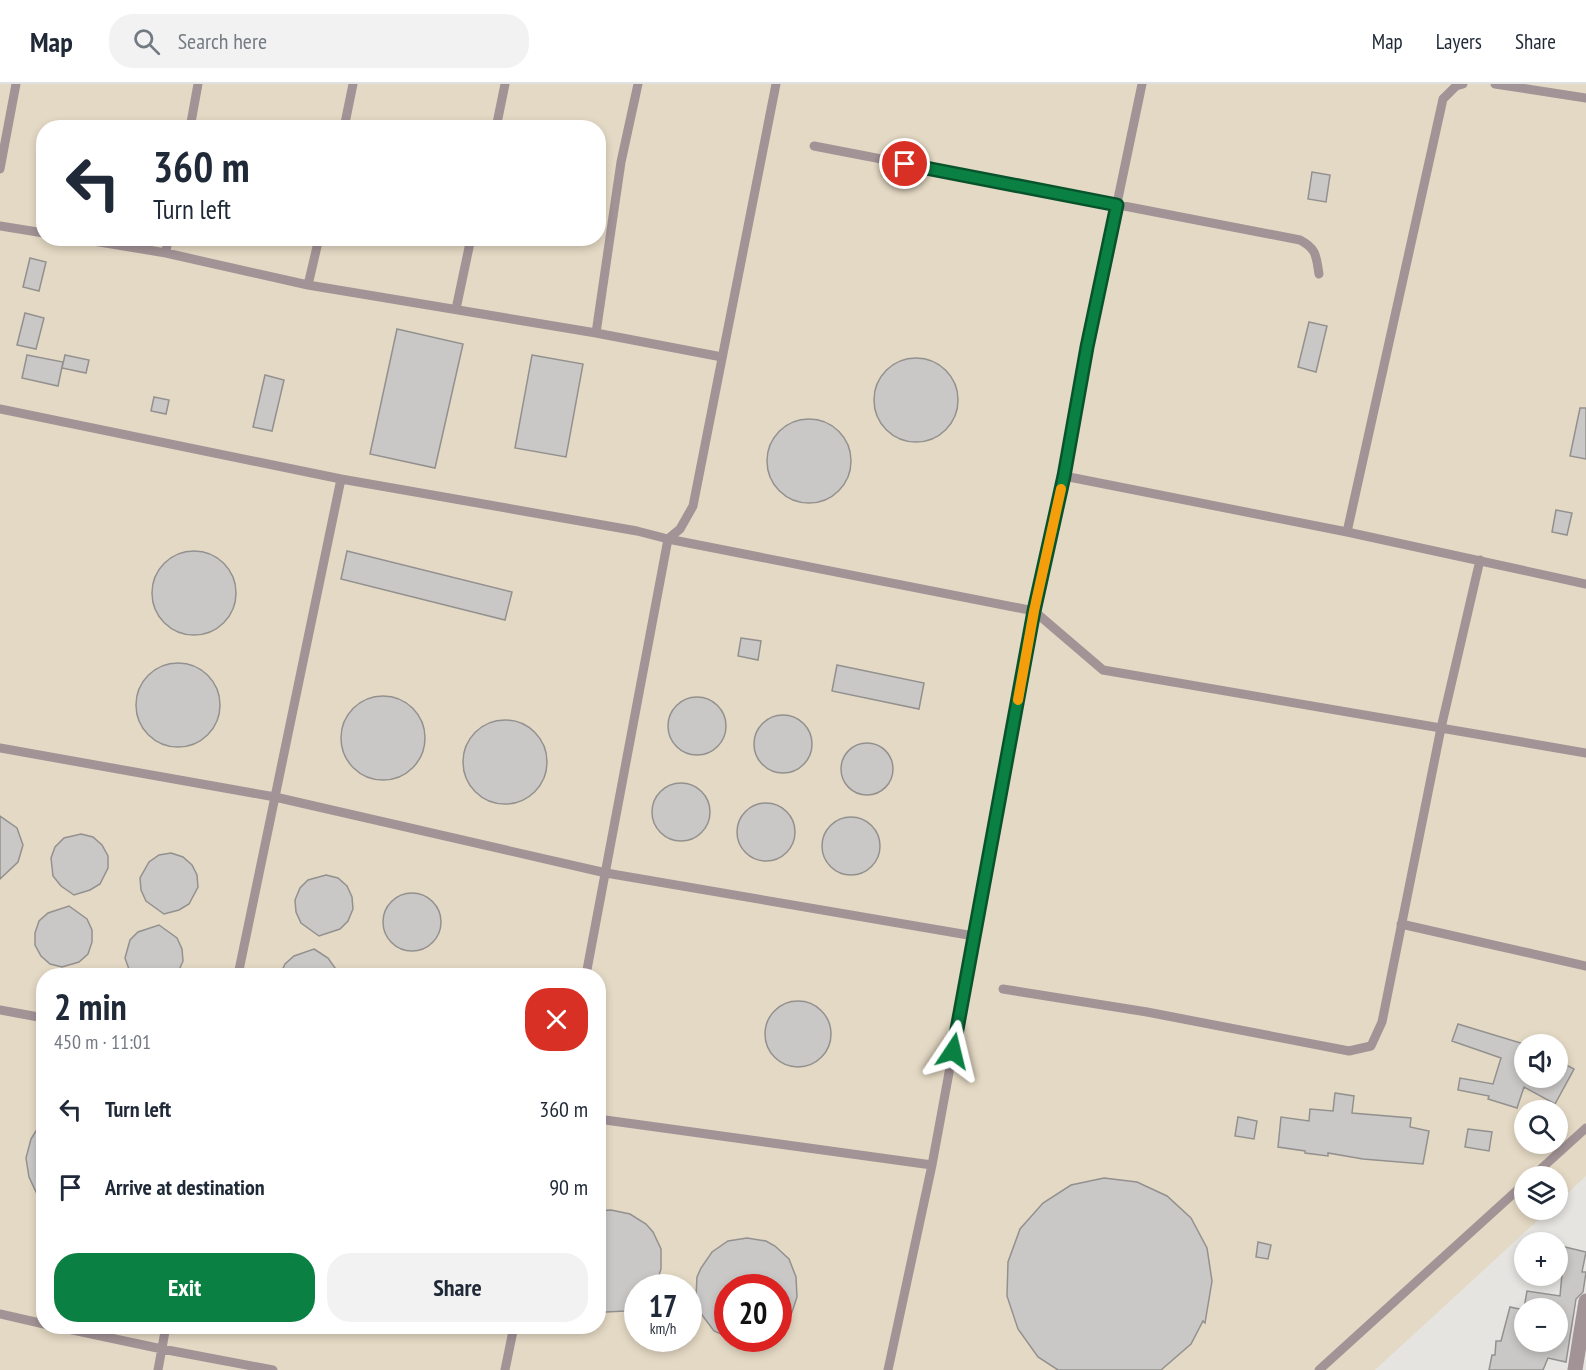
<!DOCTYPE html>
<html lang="en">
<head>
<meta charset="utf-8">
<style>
  :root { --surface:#fff; --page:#f2f2f3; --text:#1f2937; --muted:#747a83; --line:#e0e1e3; --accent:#0b8043 }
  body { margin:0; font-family:"PT Sans Narrow",sans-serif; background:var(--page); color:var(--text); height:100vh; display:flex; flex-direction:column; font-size:22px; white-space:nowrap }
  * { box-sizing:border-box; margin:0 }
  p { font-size:20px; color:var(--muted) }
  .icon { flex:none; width:33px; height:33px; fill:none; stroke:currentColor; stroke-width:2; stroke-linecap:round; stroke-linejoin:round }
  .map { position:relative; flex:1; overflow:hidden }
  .panel { position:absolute; left:36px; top:884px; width:570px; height:366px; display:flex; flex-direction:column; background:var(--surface); border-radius:24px; box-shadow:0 3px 9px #0003 }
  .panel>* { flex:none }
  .top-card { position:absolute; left:36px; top:36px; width:570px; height:126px; border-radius:24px; box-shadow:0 3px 9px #0003; background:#fff; color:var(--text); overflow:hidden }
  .tools { position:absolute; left:1514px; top:950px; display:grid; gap:12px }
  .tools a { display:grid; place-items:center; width:54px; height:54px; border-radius:50%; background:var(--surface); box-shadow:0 3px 9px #0003; font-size:30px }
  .speed { position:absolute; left:624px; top:1190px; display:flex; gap:12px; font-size:30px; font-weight:700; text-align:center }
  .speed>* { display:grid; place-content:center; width:78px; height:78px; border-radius:50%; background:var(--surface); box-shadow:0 3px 9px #0003; line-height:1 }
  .speed small { font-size:15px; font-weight:400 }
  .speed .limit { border:9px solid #d22; background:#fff; color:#111 }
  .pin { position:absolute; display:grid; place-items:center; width:51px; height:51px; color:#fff; margin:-26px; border:3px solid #fff; border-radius:50%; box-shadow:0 2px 6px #0007 }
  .me { position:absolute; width:66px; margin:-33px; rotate:10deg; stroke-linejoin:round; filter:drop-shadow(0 0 4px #0008) }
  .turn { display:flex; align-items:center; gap:21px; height:126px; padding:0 18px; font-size:27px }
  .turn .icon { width:78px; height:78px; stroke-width:2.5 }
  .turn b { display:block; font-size:42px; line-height:51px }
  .round { display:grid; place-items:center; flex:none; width:63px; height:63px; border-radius:24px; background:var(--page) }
  .summary { display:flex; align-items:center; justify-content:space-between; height:102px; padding:0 18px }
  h1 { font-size:36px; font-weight:800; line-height:45px }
  .button { display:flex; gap:12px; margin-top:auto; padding:12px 18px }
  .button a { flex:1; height:69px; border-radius:24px; background:var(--accent); color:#fff; font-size:24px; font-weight:800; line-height:69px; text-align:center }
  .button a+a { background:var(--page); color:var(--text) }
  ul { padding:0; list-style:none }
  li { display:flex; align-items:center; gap:18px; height:78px; padding:0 18px }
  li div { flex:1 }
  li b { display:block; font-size:22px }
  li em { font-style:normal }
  header { display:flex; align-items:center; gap:36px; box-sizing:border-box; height:84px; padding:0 30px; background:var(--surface); border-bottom:2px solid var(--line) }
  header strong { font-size:28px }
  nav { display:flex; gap:33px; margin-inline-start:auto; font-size:21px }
  .search { width:420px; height:54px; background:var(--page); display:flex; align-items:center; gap:15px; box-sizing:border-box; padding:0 21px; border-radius:24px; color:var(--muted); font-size:22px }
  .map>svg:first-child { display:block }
  .industrial { fill:#e4d9c4; fill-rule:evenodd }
  .building { fill:#cac8c6; stroke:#93918f; stroke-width:1.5 }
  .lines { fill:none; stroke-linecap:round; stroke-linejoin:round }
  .service { stroke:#a29396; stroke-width:9 }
  .minor { stroke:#a29396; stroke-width:15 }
  .route-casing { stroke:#07532c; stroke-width:15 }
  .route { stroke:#0b8043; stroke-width:10 }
  .slow { stroke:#f59e0b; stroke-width:10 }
</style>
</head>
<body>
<header>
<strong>Map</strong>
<div class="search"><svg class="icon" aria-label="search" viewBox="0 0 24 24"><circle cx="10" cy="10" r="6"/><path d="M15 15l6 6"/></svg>Search here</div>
<nav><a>Map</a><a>Layers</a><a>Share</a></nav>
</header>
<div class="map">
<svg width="1586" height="1286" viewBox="0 0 1586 1286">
  <rect width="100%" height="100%" fill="#e5e4e1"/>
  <!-- industrial -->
  <path class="industrial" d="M0,0H1586V1092L1557,1119V1092H1524V1125H1550L1375,1286H0ZM44,44H598V154H44ZM44,891H598V1242H44ZM1524,960H1557V993H1524ZM1524,1026H1557V1059H1524ZM638,1203H688V1254H638ZM728,1203H778V1254H728Z"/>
  <!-- building -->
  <path class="building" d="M1312,88L1330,91L1326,118L1308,115Z
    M30,174L46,178L39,207L23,203Z
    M25,229L44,234L36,265L17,261Z
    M1309,238L1327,242L1316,288L1298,283Z
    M397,245L463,260L435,384L370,370Z
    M27,271L63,278L58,302L22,294Z
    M65,271L89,276L86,289L62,284Z
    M532,271L583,280L566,373L515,364Z
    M874 316a42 42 0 1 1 84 0a42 42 0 1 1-84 0Z
    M265,291L284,296L272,347L253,343Z
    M154,313L169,316L166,330L151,327Z
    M1580,324H1586V375L1570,372Z
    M767 377a42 42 0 1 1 84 0a42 42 0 1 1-84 0Z
    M1556,426L1572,429L1567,451L1552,448Z
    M152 509a42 42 0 1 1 84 0a42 42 0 1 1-84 0Z
    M347,467L512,508L505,536L341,495Z
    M741,554L761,557L758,576L738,572Z
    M136 621a42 42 0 1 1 84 0a42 42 0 1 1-84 0Z
    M837,581L924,599L919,625L832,607Z
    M341 654a42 42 0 1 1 84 0a42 42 0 1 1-84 0Z
    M668 642a29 29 0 1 1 58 0a29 29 0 1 1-58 0Z
    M754 660a29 29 0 1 1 58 0a29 29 0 1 1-58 0Z
    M463 678a42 42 0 1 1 84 0a42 42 0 1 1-84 0Z
    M841 685a26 26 0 1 1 52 0a26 26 0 1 1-52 0Z
    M652 728a29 29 0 1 1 58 0a29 29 0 1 1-58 0Z
    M737 748a29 29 0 1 1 58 0a29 29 0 1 1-58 0Z
    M0,732L17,744L23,761L18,778L0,795Z
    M822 762a29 29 0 1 1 58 0a29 29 0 1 1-58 0Z
    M81,750L93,753L102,761L108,772V784L100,800L90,806L74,811L61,802L53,792L51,774L55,763L64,754Z
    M171,769L183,773L192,781L197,791L198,803L189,820L179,826L164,830L146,817L141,806L140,794L149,778L159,771Z
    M326,791L338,794L347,802L352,813L353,825L348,837L340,845L319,852L301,839L296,828L295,816L300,804L308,796Z
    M383 838a29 29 0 1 1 58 0a29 29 0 1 1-58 0Z
    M69,822L87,835L92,846V858L88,870L79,878L62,883L50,880L41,872L35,861V849L39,837L48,829Z
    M159,841L177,854L182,865L183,877L177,891H131L125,874L130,856L138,848Z
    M314,865L328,874L340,891H280L285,880L294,872Z
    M765 950a33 33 0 1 1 66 0a33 33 0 1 1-66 0Z
    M1458,940L1524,960V993H1557V976L1574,985L1555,1020L1524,1003L1517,1024L1488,1015L1489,1012L1458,1006L1460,994L1493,1000L1501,974L1452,957Z
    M1335,1009L1354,1012L1352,1029L1411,1034L1410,1043L1429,1047L1423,1080L1363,1075L1328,1069V1072L1305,1069V1067L1278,1063L1281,1033L1309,1037L1310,1025L1333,1027Z
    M1238,1033L1257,1037L1254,1055L1235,1052Z
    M44,1034V1125L29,1093L26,1074L31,1055Z
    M1468,1045L1492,1048L1489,1067L1465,1063Z
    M1104,1094L1137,1098L1167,1112L1191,1134L1207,1164L1212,1197L1205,1239L1203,1237L1191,1260L1161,1286H1058L1038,1273L1018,1245L1007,1212L1008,1178L1020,1145L1043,1119L1071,1101Z
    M611,1126L630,1130L646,1140L653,1148L661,1165V1185L655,1203H638V1221L625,1227L606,1228L598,1227V1127Z
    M747,1154L766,1157L775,1162L789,1175L796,1193L797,1213L791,1231L778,1248V1203H728V1253L714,1247L702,1231L696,1212L697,1193L701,1184L712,1168L728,1157Z
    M1258,1158L1271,1161L1268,1175L1256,1173Z
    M1565,1163L1586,1168L1582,1188H1586L1583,1208L1576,1215L1566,1278L1548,1274L1543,1286H1489L1492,1271H1495L1496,1257H1501L1510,1223L1524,1226V1257H1557V1224H1524L1527,1207L1560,1212L1563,1179H1561Z"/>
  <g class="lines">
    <!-- service -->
    <path class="service" d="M1495,0L1586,14
      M190,44L198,0
      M344,44L353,0
      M496,44L505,0
      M814,62L1300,156C1317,165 1316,172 1319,190
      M0,85L16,0
      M0,142L44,149
      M75,154L166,169L308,201L596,249L722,273
      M166,169L168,154
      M308,201L319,154
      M456,225L471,154
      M596,249L621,78L638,0
      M0,325L341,395L637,447L668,455L1034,527L1103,586L1586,669
      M1064,392L1347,448L1586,500
      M1347,448L1443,15L1456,2L1463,0
      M0,664L275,713L606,789L974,852
      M1401,840L1586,882
      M238,891L341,395
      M586,891L668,455L680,445L693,422L776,0
      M1003,905L1147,928L1349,967L1371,962L1382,938L1441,644L1480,476
      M0,926L44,934
      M598,1035L932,1081
      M1533,1092L1586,1044
      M0,1230L44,1240
      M54,1242L162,1265L273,1286
      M158,1286L166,1242
      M505,1286L514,1242
      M888,1286L932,1081L1034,527L1064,392L1087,263L1142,0
      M1319,1286L1524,1100"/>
    <!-- minor -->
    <path class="minor" d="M1575,1286L1586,1217"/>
  </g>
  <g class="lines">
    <defs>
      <path id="route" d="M905,80L1117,121L1087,263L1064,392L1034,527L953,967"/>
    </defs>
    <!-- route casing -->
    <use href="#route" class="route-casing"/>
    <!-- route -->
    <use href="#route" class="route"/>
    <!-- slow -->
    <path class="slow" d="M1018,616L1034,527L1061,405"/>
  </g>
</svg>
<div class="tools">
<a><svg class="icon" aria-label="sound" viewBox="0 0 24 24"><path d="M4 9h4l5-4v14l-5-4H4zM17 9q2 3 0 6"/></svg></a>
<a><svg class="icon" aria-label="search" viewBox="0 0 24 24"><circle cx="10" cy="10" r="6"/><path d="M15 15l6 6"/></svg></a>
<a><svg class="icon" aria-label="layers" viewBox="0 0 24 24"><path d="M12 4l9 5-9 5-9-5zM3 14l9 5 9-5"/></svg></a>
<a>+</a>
<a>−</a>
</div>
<div class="speed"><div>17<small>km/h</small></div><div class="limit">20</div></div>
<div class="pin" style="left:905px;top:80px;background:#d93025"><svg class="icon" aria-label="arrive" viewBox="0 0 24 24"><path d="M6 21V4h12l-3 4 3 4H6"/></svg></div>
<svg class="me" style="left:953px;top:967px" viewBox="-20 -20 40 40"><path d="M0-17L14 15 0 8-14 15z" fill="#0b8043" stroke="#fff" stroke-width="4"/></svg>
<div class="top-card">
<div class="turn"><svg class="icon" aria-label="left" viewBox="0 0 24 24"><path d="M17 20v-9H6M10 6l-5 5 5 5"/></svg><div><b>360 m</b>Turn left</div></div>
</div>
<section class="panel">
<div class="summary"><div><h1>2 min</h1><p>450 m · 11:01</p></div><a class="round" style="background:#d93025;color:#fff"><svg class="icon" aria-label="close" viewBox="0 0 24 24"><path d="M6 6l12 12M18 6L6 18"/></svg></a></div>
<ul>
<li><svg class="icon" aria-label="left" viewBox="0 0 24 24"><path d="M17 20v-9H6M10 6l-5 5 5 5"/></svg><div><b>Turn left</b></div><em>360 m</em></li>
<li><svg class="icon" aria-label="arrive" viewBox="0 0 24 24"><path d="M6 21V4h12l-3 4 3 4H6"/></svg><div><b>Arrive at destination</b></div><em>90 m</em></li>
</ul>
<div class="button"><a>Exit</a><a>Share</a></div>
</section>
</div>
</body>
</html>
